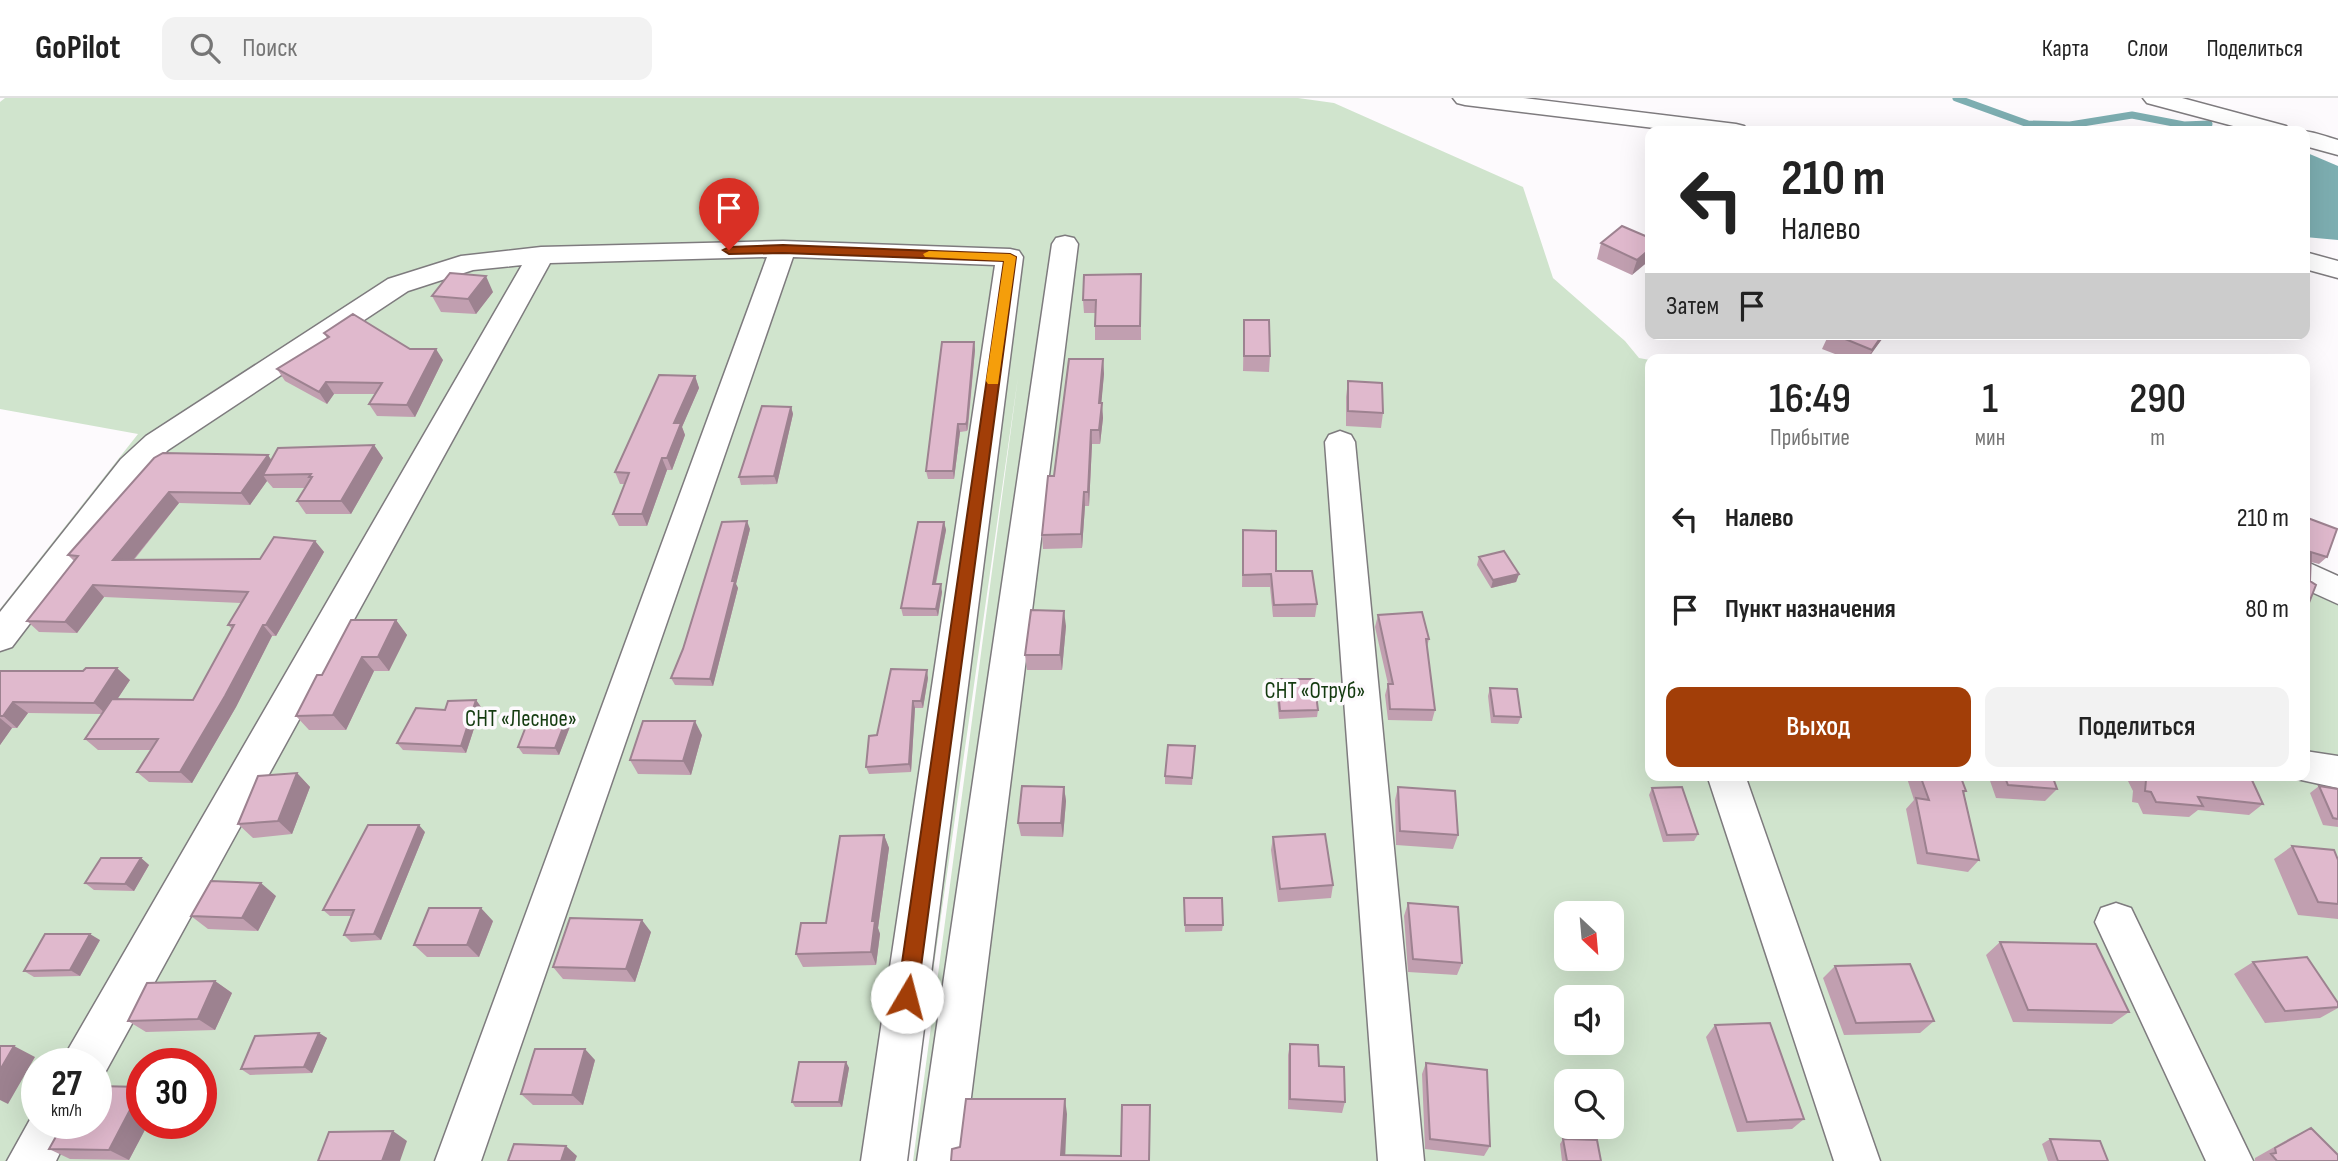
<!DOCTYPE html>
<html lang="ru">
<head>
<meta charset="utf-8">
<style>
  :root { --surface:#fff; --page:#f2f2f2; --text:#222; --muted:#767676; --line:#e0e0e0; --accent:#a23e08 }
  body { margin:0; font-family:"Sofia Sans Condensed",sans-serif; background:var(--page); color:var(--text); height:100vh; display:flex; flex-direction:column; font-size:26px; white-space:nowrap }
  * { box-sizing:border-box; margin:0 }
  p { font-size:23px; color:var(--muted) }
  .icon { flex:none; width:38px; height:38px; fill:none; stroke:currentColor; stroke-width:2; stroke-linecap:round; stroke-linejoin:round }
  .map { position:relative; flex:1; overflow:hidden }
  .side { position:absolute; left:1645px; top:256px; width:665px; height:427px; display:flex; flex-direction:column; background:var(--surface); border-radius:14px; box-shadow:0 7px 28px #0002 }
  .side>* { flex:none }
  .banner { position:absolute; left:1645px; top:28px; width:665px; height:214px; border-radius:14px; box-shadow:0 7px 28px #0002; background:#fff; color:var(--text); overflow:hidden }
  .needle { width:46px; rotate:154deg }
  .controls { position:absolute; left:1554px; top:803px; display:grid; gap:14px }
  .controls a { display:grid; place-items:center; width:70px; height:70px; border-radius:14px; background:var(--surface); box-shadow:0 7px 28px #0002; font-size:35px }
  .speed { position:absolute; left:21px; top:950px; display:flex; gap:14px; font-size:35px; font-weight:700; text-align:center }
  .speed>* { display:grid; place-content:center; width:91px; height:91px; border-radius:50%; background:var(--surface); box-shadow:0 7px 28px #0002; line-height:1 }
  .speed small { font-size:18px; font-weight:400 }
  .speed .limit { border:10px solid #d22; background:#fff; color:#111 }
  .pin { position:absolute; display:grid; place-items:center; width:60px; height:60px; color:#fff; margin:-72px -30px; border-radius:50% 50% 50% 0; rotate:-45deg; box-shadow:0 0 7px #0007 }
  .pin .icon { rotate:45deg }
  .me { position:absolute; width:77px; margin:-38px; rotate:8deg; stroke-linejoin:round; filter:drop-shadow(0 0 5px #0008) }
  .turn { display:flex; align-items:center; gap:24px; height:147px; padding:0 21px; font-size:32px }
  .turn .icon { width:91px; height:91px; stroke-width:2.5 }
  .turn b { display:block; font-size:49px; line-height:60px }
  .then { display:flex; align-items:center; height:66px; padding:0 21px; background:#0003; gap:14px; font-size:26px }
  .eta { display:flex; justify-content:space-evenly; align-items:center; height:119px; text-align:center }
  .eta b { font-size:42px; font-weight:600; line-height:49px }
  .action { display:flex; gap:14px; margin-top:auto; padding:14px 21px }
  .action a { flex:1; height:80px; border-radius:14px; background:var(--accent); color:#fff; font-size:28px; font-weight:600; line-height:80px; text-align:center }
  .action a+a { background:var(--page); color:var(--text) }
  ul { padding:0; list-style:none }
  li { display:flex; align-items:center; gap:21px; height:91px; padding:0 21px }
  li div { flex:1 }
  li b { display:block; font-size:26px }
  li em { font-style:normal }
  header { display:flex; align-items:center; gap:42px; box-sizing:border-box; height:98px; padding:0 35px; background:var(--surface); border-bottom:2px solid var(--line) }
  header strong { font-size:33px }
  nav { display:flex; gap:38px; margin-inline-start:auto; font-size:24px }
  .search { width:490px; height:63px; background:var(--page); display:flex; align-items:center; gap:18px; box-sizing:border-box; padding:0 24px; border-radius:14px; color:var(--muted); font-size:26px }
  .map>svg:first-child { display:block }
  .green { fill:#d0e4cd; fill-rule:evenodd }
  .water { fill:#7daeb1 }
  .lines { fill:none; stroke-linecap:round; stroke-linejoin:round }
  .stream { stroke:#7daeb1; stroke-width:7 }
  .minor-casing { stroke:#7e7b7e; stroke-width:3 }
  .minor { fill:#fff; fill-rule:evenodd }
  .wall { fill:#c19fb0 }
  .shaded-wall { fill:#9d8290 }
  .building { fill:#e0b9cd; stroke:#9d8290; stroke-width:2 }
  .route { fill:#a23e08; stroke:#692805; stroke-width:2 }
  .slow { fill:#f59e0b }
  .labels { text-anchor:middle; stroke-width:7; stroke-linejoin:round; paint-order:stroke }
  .park-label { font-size:23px; fill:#143b10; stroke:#fdfafd }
</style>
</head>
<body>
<header>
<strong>GoPilot</strong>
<div class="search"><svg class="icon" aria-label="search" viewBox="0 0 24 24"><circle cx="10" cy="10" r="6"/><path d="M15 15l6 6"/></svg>Поиск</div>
<nav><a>Карта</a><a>Слои</a><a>Поделиться</a></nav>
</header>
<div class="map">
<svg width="2338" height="1063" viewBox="0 0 2338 1063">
  <rect width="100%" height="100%" fill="#fdfafd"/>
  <!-- green -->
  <path class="green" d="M5,0H1298L1334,5L1523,89L1553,180L1625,243L1639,260L1650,262V677H2305V477L2338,493V1063H913L1018,279L906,1063H0V511L138,336L0,311V4ZM1566,816H1612V861H1566ZM1566,900H1612V945H1566ZM37,966H96V1026H37ZM142,966H201V1026H142ZM1566,984H1612V1029H1566Z"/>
  <!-- water -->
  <path class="water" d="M2305,54L2338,68V142L2305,139Z"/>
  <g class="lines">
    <!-- stream -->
    <path class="stream" d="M1956,0L2028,26L2070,27L2132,17L2184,27L2209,26"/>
    <defs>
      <path id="minor" d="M1453,0H1523L1736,26L1744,28L1748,33H1679L1465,7L1457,5Z
        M2143,0H2182L2286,28L2290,33H2252L2147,5Z
        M2303,33C2315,34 2327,39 2338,42V57L2305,48Z
        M1065,138L1074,140L1078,146L963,1063H917L1052,146L1056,140Z
        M783,143L1010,151L1019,153L1023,159L907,1063H861L995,167L793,159L481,1063H435L767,159L550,165L101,982L96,983V966H63L69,950L522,167L473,172L408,193L168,352L143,377L12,549L0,553V514L121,361L146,338L388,181L461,158L541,149Z
        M2305,154L2338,163V180L2305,171Z
        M1340,333L1351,337L1355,344L1424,1063H1378L1325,344L1329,337Z
        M2305,463L2338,478V506L2305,491Z
        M2305,653L2338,658V690L2292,680L2290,677H2305Z
        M1707,677H1745L1880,1063H1834Z
        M2116,805L2131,810L2253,1063H2206L2095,824L2101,810Z
        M37,1009V1026H74L56,1063H7Z"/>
    </defs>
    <!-- minor casing -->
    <use href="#minor" class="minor-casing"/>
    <!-- minor -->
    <use href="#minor" class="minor"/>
  </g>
  <!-- wall -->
  <path class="wall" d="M1650,140L1632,177L1597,161L1601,145Z
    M1141,176V242H1095V215H1084L1083,202Z
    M493,194L476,216L441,214L432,198Z
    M1244,222L1270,258L1269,274L1243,273Z
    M324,235L410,251L443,262L415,319L377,318L369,306L375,296H334L327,306L285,283L277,271L327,240Z
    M1829,236H1885L1868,261H1848L1822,251Z
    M974,244L975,252L968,331L967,333L960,334L954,381H928L926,373Z
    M1103,261L1104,276L1101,305L1103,320L1100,346H1092L1089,408H1085L1082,450L1043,451L1042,437L1054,378Z
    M695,278L699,290L682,329L685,337L672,372H667L647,428H619L613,416L625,386H620L615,374Z
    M1348,283L1383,315L1381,330L1346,328V299Z
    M791,309L793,316L777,386L741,387L739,379Z
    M374,347L383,360L351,416H306L297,403L305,390H273L267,383L250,407L179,405L134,462L260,461L315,443L324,454L276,538H272L236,609L192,685L149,684L137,674L151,652H98L85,641L102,616L28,615L17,630H12L0,647V573L130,582L117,601L193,602L232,531L228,527L241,505L104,499L77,535L39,534L27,523L74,463L68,457L154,360L268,357L271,362Z
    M2305,419L2327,459L2319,466L2311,464L2305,515Z
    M944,424L946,432L936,486L942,494L938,518H903L901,510Z
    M750,431L736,486L738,490L713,588L675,587L671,580Z
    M1243,432L1276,473L1317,506L1315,519H1273L1270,489H1242Z
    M1479,459L1519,476L1516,484L1491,490L1477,467Z
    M1378,517L1429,541L1427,549L1435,612L1432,623L1388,622L1385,597L1388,586L1375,529Z
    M396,522L407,537L389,573H374L346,632H309L296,618L322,577Z
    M1066,528L1062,572H1027L1025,557Z
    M928,580L923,610H915L911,674L869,676L866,669L877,637Z
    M1277,581L1318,612L1317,619L1279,621L1276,589Z
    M1490,590L1521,619L1518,626L1491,625L1488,598Z
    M476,602L481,609L466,655L403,652L397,645L445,612Z
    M571,626L559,657L523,656L518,649Z
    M702,637L691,677L638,676L630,662Z
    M1195,648L1192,687L1165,686V678Z
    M297,675L310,689L292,736L253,740L238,726Z
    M1906,677H1960L1966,693L1964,695L1979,762L1968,774L1917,766L1906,711L1914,702Z
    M1988,677H2052L2057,691L2045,703L1996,700Z
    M2134,677H2230L2263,706L2249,717L2198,712L2189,719L2143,716L2138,705L2132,704L2133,693L2128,683Z
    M2319,688L2338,691V729L2323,727L2310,695Z
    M1064,689L1066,703L1063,739L1021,738L1018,725Z
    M1398,689L1458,737L1453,751L1396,747L1395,702Z
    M1652,690L1698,736L1694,743L1663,744L1649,697Z
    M425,734L381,842L351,844L344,837L351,818H330L323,812Z
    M884,737L889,750L878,830L880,836L876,867L803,869L796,856L826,825Z
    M1273,739L1333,787L1331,800L1278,804L1271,752Z
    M2292,748L2338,762V821L2298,817L2274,761Z
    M141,760L149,767L134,793L94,792L85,785Z
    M276,798L258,833L208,831L191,818Z
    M1184,800L1223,827L1222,833L1185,834Z
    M1408,805L1462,865L1457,877L1408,874L1404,818Z
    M493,823L479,859H427L414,847Z
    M651,834L635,884L563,881L553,869Z
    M100,842L80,878L34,879L24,873Z
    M2000,844L2129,914L2112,926L2013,924L1986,857Z
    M2253,864L2338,905V910L2320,920L2265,925L2234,876Z
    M1835,868L1934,923L1920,935L1844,937L1823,880Z
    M215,883L232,895L215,932L146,934L128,923Z
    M1715,927L1804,1021L1792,1031L1737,1034L1706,939Z
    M319,935L327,940L312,975L250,977L241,971Z
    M1290,946L1319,968L1345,1004L1342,1015L1288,1011V957Z
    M595,962L583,1007H533L521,996Z
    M846,964L849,970L842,1009H795L792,1004Z
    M1426,965L1490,1048L1484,1058L1425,1051L1422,976Z
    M142,1026H148L129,1062L70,1061L49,1051Z
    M2311,1030L2338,1063H2255V1060L2290,1040Z
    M1563,1041L1601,1063H1562L1560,1046Z
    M2050,1041L2108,1063H2048L2042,1046Z"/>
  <!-- shaded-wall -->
  <path class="shaded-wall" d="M1650,151V162L1632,177L1637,162Z
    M486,178L493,194L476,216L468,201Z
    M1883,236H1885L1883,240L1867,261Z
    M974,244L975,252L967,333L966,326Z
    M436,251L443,262L415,319L407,307Z
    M1103,261L1104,276L1100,320L1099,305Z
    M695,278L699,290L682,329L685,337L672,372L667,360L674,325Z
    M326,284L334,296L327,306L319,294Z
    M1102,305L1103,320L1100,346L1099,332Z
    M791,309L793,316L777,386L774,378Z
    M958,326L960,334L954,381L953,373Z
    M1091,332L1092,346L1089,408L1088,394Z
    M374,347L383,360L351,416L341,403Z
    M268,357L276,369L263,377L267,383L250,407L241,395Z
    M662,360L667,372L647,428L642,416Z
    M169,394L179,405L124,473L113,462Z
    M1084,394L1085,408L1082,450L1081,436Z
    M747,423L750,431L736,486L738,490L713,588L710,581Z
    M944,424L946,432L934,493L933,486Z
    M315,443L324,454L276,538L266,527Z
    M1519,476L1516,484L1491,490L1493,482Z
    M941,486L942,494L938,518L936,511Z
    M93,487L104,499L77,535L65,524Z
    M1064,513L1066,528L1062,572L1060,557Z
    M396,522L407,537L389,573L378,559Z
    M263,527L272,538L236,609L192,685L180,674Z
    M362,559L374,573L346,632L333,617Z
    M117,570L130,582L107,617L94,605Z
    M927,572L928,580L923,610L921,603Z
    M476,602L481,609L466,655L461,648Z
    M913,603L915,610L911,674L909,666Z
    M13,604L28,615L17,630L3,618Z
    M567,619L571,626L559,657L555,650Z
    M0,620L12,630L0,647Z
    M695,623L702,637L691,677L683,663Z
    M297,675L310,689L292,736L278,723Z
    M1064,689L1066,703L1063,739L1061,725Z
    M419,727L425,734L381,842L374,836Z
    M884,737L889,750L878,830L880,836L876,867L871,854L872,823Z
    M141,760L149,767L134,793L125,786Z
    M261,785L276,798L258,833L242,820Z
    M481,810L493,823L479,859L467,847Z
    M642,822L651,834L635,884L626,871Z
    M90,836L100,842L80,878L70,872Z
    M215,883L232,895L215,932L198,921Z
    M319,935L327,940L312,975L304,969Z
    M14,948L35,959L8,1006L0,1002V972Z
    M585,951L595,962L583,1007L572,997Z
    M846,964L849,970L842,1009L839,1004Z
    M142,989V1026H148L129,1062L109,1052Z
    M1065,1001L1067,1016L1065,1063L1061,1057Z
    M393,1033L407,1043L400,1063H382Z
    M566,1048L577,1058L575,1063H561Z"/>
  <!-- building -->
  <path class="building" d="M1622,128L1650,140V151L1637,162L1601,145Z
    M450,175L486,178L468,201L432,198Z
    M1141,176L1140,228H1095L1096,202H1083L1084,177Z
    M353,216L410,251H436L407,307L369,306L382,285L326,284L319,294L277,271L329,239L324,235Z
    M1244,222H1269L1270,258H1244Z
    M1833,236H1883L1872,252Z
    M942,244H974L967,323L966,326H958L953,373H926Z
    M1069,261H1103L1099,305H1102L1099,332H1091L1088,394H1084L1081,436L1042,437L1048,378H1054Z
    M659,277L695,278L674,325H681L667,360H662L642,416H613L629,375L615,374Z
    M1348,283L1382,285L1383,315L1348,313Z
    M762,308L791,309L774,378L739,379Z
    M374,347L341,403H297L312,379H309L311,376L263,377L278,350Z
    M163,355L268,357L241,395L169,394L113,462L260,461L274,439L315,443L266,527H263L225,598L180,674H137L158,641H85L112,601L193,602L234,527H228L248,494L93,487L65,524L27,523L78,458L68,457L154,360Z
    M2305,419L2337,431L2327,459L2311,454L2310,483L2316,487L2305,515Z
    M747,423L732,483H735L710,581L671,580L683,551L722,424Z
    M918,424H944L933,486H941L936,511L901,510Z
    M1243,432L1276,433V473H1312L1317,506L1274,507L1271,476L1243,477Z
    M1504,453L1519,476L1493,482L1479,459Z
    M1031,512L1064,513L1060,557H1025Z
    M1422,514L1429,541H1426L1435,612L1390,611L1388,586H1393L1378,517Z
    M351,522H396L378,559H362L333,617L296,618L317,577H322Z
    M86,570H117L94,605L13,604L3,618H0V573H83Z
    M891,571L927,572L921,603H913L909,666L866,669L869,638L877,637Z
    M1277,581H1314L1318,612L1280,613Z
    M1490,590L1517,591L1521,619L1494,618Z
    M476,602L461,648L397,645L416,610L445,612L448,603Z
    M530,618L567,619L555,650L518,649Z
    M643,623H695L683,663L630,662Z
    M1168,647L1195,648L1192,680L1165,678Z
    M297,675L278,723L238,726L258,678Z
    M1920,677H1960L1966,693H1963L1979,762L1927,755L1916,700L1929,702Z
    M2004,677H2052L2057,691L2008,687Z
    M2144,677H2230L2251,680L2263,706L2198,699L2203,708L2156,704L2151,694L2145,693L2146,682Z
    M1022,688L1064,689L1061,725H1018Z
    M2319,688L2338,691V721L2333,720Z
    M1398,689L1455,693L1458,737L1400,733Z
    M1682,689L1698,736L1667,737L1652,690Z
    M368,727H419L374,836L344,837L354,812H323Z
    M1325,736L1333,787L1280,791L1273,739Z
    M884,737L872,823H875L871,854L796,856L801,825H826L840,738Z
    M2292,748L2334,752L2338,762V806L2318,804Z
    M101,760H141L125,786L85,785Z
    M211,783L261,785L242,820L191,818Z
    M1184,800H1222L1223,827H1185Z
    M1408,805L1458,809L1462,865L1413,861Z
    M429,810H481L467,847H414Z
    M570,820L642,822L626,871L553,869Z
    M45,836H90L70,872L24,873Z
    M2000,844L2096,846L2129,914L2028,912Z
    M2307,859L2338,905V909L2285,913L2253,864Z
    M1910,866L1934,923L1856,925L1835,868Z
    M215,883L198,921L128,923L147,885Z
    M1770,925L1804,1021L1747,1024L1715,927Z
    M319,935L304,969L241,971L255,938Z
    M1290,946L1318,947L1319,968L1344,969L1345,1004L1290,1001Z
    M0,948H14L0,972Z
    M535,951H585L572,997L521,996Z
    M799,964H846L839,1004H792Z
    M1426,965L1487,972L1490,1048L1430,1041Z
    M96,988L142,989L109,1052L49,1051L63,1026H96Z
    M966,1001H1065L1061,1057L1121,1058L1122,1007H1150L1149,1063H951L952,1051L960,1049Z
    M2311,1030L2338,1057V1063H2277L2271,1056L2276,1055L2275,1050Z
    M393,1033L382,1063H318L329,1034Z
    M1563,1041L1597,1042L1601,1063H1567Z
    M2050,1041L2100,1043L2108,1063H2058Z
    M514,1046L566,1048L561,1063H508Z"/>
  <!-- route -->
  <path class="route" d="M783,147L1010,156L1016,159L917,899L914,905L907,908L900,905L897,899L1004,163L783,155L729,156L723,152L729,149Z"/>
  <!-- slow -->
  <path class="slow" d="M929,153L1010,156L1016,159L998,286H988L986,283L1004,163L925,159L923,156Z"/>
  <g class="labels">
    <!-- park labels -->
    <g class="park-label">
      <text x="1315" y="600">СНТ «Отруб»</text>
      <text x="521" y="628">СНТ «Лесное»</text>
    </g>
  </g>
</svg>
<div class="controls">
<a><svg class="needle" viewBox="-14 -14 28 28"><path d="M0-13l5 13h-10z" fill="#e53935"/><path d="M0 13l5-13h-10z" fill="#767676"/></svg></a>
<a><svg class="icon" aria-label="sound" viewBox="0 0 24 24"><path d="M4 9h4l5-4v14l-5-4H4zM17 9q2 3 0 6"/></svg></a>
<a><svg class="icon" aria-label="search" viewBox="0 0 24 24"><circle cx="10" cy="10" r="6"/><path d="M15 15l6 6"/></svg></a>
</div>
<div class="speed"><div>27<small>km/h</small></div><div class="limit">30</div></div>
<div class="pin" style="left:729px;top:152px;background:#d93025"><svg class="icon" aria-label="arrive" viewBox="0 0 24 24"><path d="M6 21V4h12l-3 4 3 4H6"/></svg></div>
<svg class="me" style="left:907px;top:899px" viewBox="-20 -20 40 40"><circle r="19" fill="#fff"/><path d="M0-13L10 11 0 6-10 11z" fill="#a23e08"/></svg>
<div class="banner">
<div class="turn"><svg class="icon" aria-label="left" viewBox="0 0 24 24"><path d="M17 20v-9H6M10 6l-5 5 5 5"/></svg><div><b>210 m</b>Налево</div></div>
<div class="then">Затем<svg class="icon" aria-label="arrive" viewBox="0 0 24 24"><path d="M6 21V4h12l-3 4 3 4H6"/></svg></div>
</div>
<section class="side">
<div class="eta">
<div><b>16:49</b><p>Прибытие</p></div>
<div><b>1</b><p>мин</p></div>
<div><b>290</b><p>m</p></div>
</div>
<ul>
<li><svg class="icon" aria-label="left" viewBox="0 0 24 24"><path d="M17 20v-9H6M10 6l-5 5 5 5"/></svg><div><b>Налево</b></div><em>210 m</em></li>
<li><svg class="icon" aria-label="arrive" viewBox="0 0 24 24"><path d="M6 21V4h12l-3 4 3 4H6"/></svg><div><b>Пункт назначения</b></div><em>80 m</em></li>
</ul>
<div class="action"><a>Выход</a><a>Поделиться</a></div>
</section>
</div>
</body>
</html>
